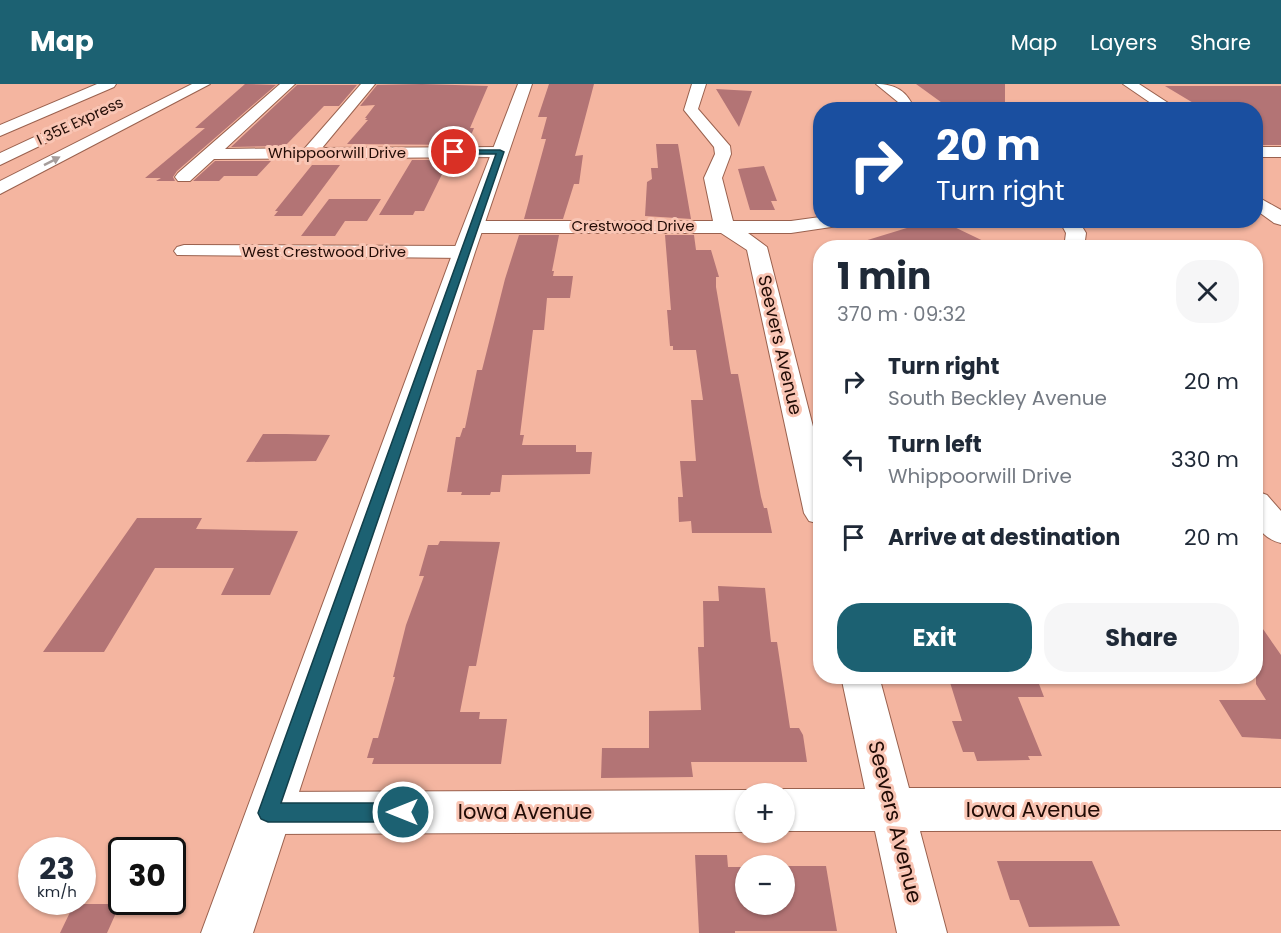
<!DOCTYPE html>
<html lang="en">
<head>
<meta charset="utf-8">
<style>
  :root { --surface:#fff; --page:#f6f6f7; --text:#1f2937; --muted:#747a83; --accent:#1c6172 }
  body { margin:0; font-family:Poppins,sans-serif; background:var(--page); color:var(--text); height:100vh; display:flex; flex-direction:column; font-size:22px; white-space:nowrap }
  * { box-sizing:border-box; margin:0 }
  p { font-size:20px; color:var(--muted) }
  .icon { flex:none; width:33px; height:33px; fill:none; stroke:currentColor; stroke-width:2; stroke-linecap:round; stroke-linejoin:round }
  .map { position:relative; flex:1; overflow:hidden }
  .panel { position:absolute; left:813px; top:156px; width:450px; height:444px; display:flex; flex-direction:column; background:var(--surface); border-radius:24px; box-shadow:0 2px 4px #0004 }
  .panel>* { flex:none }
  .guide { position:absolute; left:813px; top:18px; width:450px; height:126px; border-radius:24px; box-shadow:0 2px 4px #0004; background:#1a4fa0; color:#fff; overflow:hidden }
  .tools { position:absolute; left:735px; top:699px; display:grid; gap:12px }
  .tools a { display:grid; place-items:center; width:60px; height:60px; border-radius:50%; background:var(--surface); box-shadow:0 2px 4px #0004; font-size:30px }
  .speed { position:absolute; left:18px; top:753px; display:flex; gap:12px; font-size:30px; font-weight:700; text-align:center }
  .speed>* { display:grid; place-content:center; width:78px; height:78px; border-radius:50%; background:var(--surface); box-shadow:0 2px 4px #0004; line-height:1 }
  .speed small { font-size:15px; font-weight:400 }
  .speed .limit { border:3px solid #111; border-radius:9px; background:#fff; color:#111 }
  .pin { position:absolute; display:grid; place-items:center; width:51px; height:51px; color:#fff; margin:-26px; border:3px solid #fff; border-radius:50%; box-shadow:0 2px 6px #0007 }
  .me { position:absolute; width:66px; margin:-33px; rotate:270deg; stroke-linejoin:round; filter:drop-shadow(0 0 4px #0008) }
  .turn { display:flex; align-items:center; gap:21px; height:126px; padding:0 24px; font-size:27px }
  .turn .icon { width:78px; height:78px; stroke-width:2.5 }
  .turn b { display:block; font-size:42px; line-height:51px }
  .round { display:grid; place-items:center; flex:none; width:63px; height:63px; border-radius:24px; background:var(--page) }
  .overview { display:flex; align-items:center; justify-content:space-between; height:102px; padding:0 24px }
  h1 { font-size:36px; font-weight:700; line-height:45px }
  .cta { display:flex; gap:12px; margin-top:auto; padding:12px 24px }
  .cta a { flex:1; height:69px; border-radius:24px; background:var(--accent); color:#fff; font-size:24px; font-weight:700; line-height:69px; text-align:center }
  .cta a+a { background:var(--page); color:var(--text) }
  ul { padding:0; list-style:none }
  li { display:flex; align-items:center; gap:18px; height:78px; padding:0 24px }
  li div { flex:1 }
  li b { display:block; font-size:22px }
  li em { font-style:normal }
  header { display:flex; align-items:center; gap:36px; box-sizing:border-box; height:84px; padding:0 30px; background:var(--accent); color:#fff }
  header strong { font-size:28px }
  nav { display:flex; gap:33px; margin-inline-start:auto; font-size:21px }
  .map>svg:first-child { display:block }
  .building { fill:#b37475 }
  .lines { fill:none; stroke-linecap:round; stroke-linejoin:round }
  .street-casing { stroke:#9a614e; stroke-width:2 }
  .secondary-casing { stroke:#9a614e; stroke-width:2 }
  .highway-casing { stroke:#9a614e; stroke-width:2 }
  .street { fill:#fff; fill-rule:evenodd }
  .secondary { fill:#fff; fill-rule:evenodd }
  .highway { fill:#fff; fill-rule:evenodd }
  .oneway { fill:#a69d9b }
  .route { fill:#1c6172; stroke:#123f4a; stroke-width:1.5 }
  .labels { text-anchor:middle; stroke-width:6; stroke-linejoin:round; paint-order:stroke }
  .far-street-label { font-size:15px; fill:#210b05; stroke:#f9c5b4 }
  .street-label { font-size:18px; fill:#210b05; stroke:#f9c5b4 }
  .near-street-label { font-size:21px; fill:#210b05; stroke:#f9c5b4 }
</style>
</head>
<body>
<header>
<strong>Map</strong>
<nav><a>Map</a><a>Layers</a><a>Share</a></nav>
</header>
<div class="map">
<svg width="1281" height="849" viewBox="0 0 1281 849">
  <rect width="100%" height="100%" fill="#f4b5a0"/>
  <!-- building -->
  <path class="building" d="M245,0L276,1L177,87L173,93L175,97H156L161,94H145L205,44H195Z
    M422,0L488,2L470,44H474L467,61L347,60L368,36H365L367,34H365L375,21L360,22L377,1Z
    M549,0H594L575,72L583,71L579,100H574L563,135H524L546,55H541L547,33H538Z
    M916,0H1005V26H990L984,20L945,21Z
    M297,1H357L339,22H324L285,62L231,63Z
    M1165,2H1281V61H1256V26H1205Z
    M716,5L752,7L739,43Z
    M656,60H678L691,135L645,132L647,98L652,95L651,84H658Z
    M412,76H461L457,84H445L424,127H415L413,131H379Z
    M215,77H271L257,92H224L219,97H193Z
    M312,81H340L302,132H274L278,127H275Z
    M764,82L777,117H771L775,126H750L738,85Z
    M329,115H381L367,137H345L335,152H301Z
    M933,136L948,140L998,164H862L861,158Z
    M519,151H559L552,187H554L553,192H573L570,214H547L544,246H533L520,351H524L522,361H576V368H592L590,390L502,391L500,408H491L490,411H461L462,408H447L456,353H460L463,344H465L477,286H482L505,195Z
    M665,151H694L696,166H711L719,193H716V203L731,290H738L761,413L764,424H767L772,449H692L691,437L679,438L678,413H683L680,377H696L691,316H703L696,266H673V262H670L667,226H671Z
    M263,350H286L330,351L316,377L246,378Z
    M137,434H202L196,445L298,447L270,511H221L234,484H155L104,568H43Z
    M440,457L500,458L476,582H469L460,628H480L479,635H507L501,680H372L374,674H367L373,654H378L395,593H393L406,541L424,492H419L428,461H438Z
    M718,502L765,504L771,558H777L790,644H799L803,651L807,678H691L693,693L601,694L602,664H649V627L701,626L698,563H704L703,517H719Z
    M1256,535L1281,571V655L1242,653L1219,616H1266L1256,600Z
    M948,592H1036L1044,613H1018L1042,672H1028L1030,676L977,677L974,668H963L952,637H962Z
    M695,771H727L728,783H746V820H784V782H826L837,847H735V849H699Z
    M997,777H1092L1120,842L1029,843L1019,816H1010Z
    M74,820H120L107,849H60Z"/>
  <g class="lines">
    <defs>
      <path id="street" d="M280,0H295L225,65L305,64L361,0H375L322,64L500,63L508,68L500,73L214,75L190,97H178L175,93L178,89Z
        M692,0H706L698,25L730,62L731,70L722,94L733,137H791L820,133V136H847L845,140L838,142L791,149H748L767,163L820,370V440L809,437L804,429L747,166L721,149H474L467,147L464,143L467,139L474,137H713L704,94L715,70L714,63L684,26Z
        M876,0C896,0 907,7 915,26H901L898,18Z
        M1123,0H1139L1179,26H1161Z
        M1256,63H1281V73H1256Z
        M1256,112L1281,126V141L1274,139L1256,126Z
        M1059,136H1078L1086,149L1084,164H1064L1066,149Z
        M184,161L464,162L471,164L474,168L471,172L464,174L177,171L174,167L177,163Z
        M1256,407L1267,411L1281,427V459C1254,452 1253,431 1256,407Z
        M841,592H879L909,704H1281V746L920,747L947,849H897L875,747H784V710H772L784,705H865Z
        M746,706L756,710H746V748L268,750L252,744L246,729L252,714L268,708Z"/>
      <path id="secondary" d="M518,0H532L475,168L253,849H201L453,168Z"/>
      <path id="highway" d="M97,0H116L114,3L0,52V41Z
        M192,0H210L0,110V97Z
        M101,22L109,27L106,30L0,81V69Z"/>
    </defs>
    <!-- street casing -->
    <use href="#street" class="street-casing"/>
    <!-- secondary casing -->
    <use href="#secondary" class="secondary-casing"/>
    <!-- highway casing -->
    <use href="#highway" class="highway-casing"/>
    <!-- street -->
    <use href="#street" class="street"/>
    <!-- secondary -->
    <use href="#secondary" class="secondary"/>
    <!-- highway -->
    <use href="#highway" class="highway"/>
  </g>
  <!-- one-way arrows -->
  <defs><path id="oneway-solid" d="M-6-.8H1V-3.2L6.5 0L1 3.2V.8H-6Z" transform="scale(1.5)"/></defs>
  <use class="oneway" href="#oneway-solid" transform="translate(52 77) rotate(-27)"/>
  <!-- route -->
  <path class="route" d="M454,66H500L504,68L281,719H403L410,722L412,728L410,735L403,738H268L261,735L258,729L496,70H451Z"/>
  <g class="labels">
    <!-- far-street labels -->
    <g class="far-street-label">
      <text transform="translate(80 37) rotate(-25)" y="5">I 35E Express</text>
      <text x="337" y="74">Whippoorwill Drive</text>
      <text x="633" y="147">Crestwood Drive</text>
      <text x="324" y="173">West Crestwood Drive</text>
    </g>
    <!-- street labels -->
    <g class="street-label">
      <text transform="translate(780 261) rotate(77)" y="6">Seevers Avenue</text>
    </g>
    <!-- near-street labels -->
    <g class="near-street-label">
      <text x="1033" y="733">Iowa Avenue</text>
      <text x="525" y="735">Iowa Avenue</text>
      <text transform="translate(895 738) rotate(76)" y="7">Seevers Avenue</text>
    </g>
  </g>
</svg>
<div class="tools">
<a>+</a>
<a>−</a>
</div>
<div class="speed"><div>23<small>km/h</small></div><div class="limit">30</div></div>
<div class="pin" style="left:454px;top:68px;background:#d93025"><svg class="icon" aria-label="arrive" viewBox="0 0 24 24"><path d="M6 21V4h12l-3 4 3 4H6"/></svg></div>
<svg class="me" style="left:403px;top:728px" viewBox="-20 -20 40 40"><circle r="17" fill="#1c6172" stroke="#fff" stroke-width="3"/><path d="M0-11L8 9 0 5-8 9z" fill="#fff"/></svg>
<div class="guide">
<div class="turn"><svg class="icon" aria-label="right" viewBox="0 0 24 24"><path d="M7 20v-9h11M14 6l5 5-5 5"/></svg><div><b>20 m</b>Turn right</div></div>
</div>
<section class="panel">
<div class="overview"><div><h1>1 min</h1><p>370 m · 09:32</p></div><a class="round"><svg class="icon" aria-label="close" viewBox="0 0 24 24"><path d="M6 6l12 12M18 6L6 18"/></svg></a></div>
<ul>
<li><svg class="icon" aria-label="right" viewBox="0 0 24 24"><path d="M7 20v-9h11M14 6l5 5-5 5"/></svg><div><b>Turn right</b><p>South Beckley Avenue</p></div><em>20 m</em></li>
<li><svg class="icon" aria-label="left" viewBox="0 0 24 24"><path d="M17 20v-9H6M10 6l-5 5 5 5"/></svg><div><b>Turn left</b><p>Whippoorwill Drive</p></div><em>330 m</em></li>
<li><svg class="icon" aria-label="arrive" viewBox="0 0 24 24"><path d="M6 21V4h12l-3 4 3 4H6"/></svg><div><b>Arrive at destination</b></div><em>20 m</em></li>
</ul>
<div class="cta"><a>Exit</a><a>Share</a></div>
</section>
</div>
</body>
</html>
